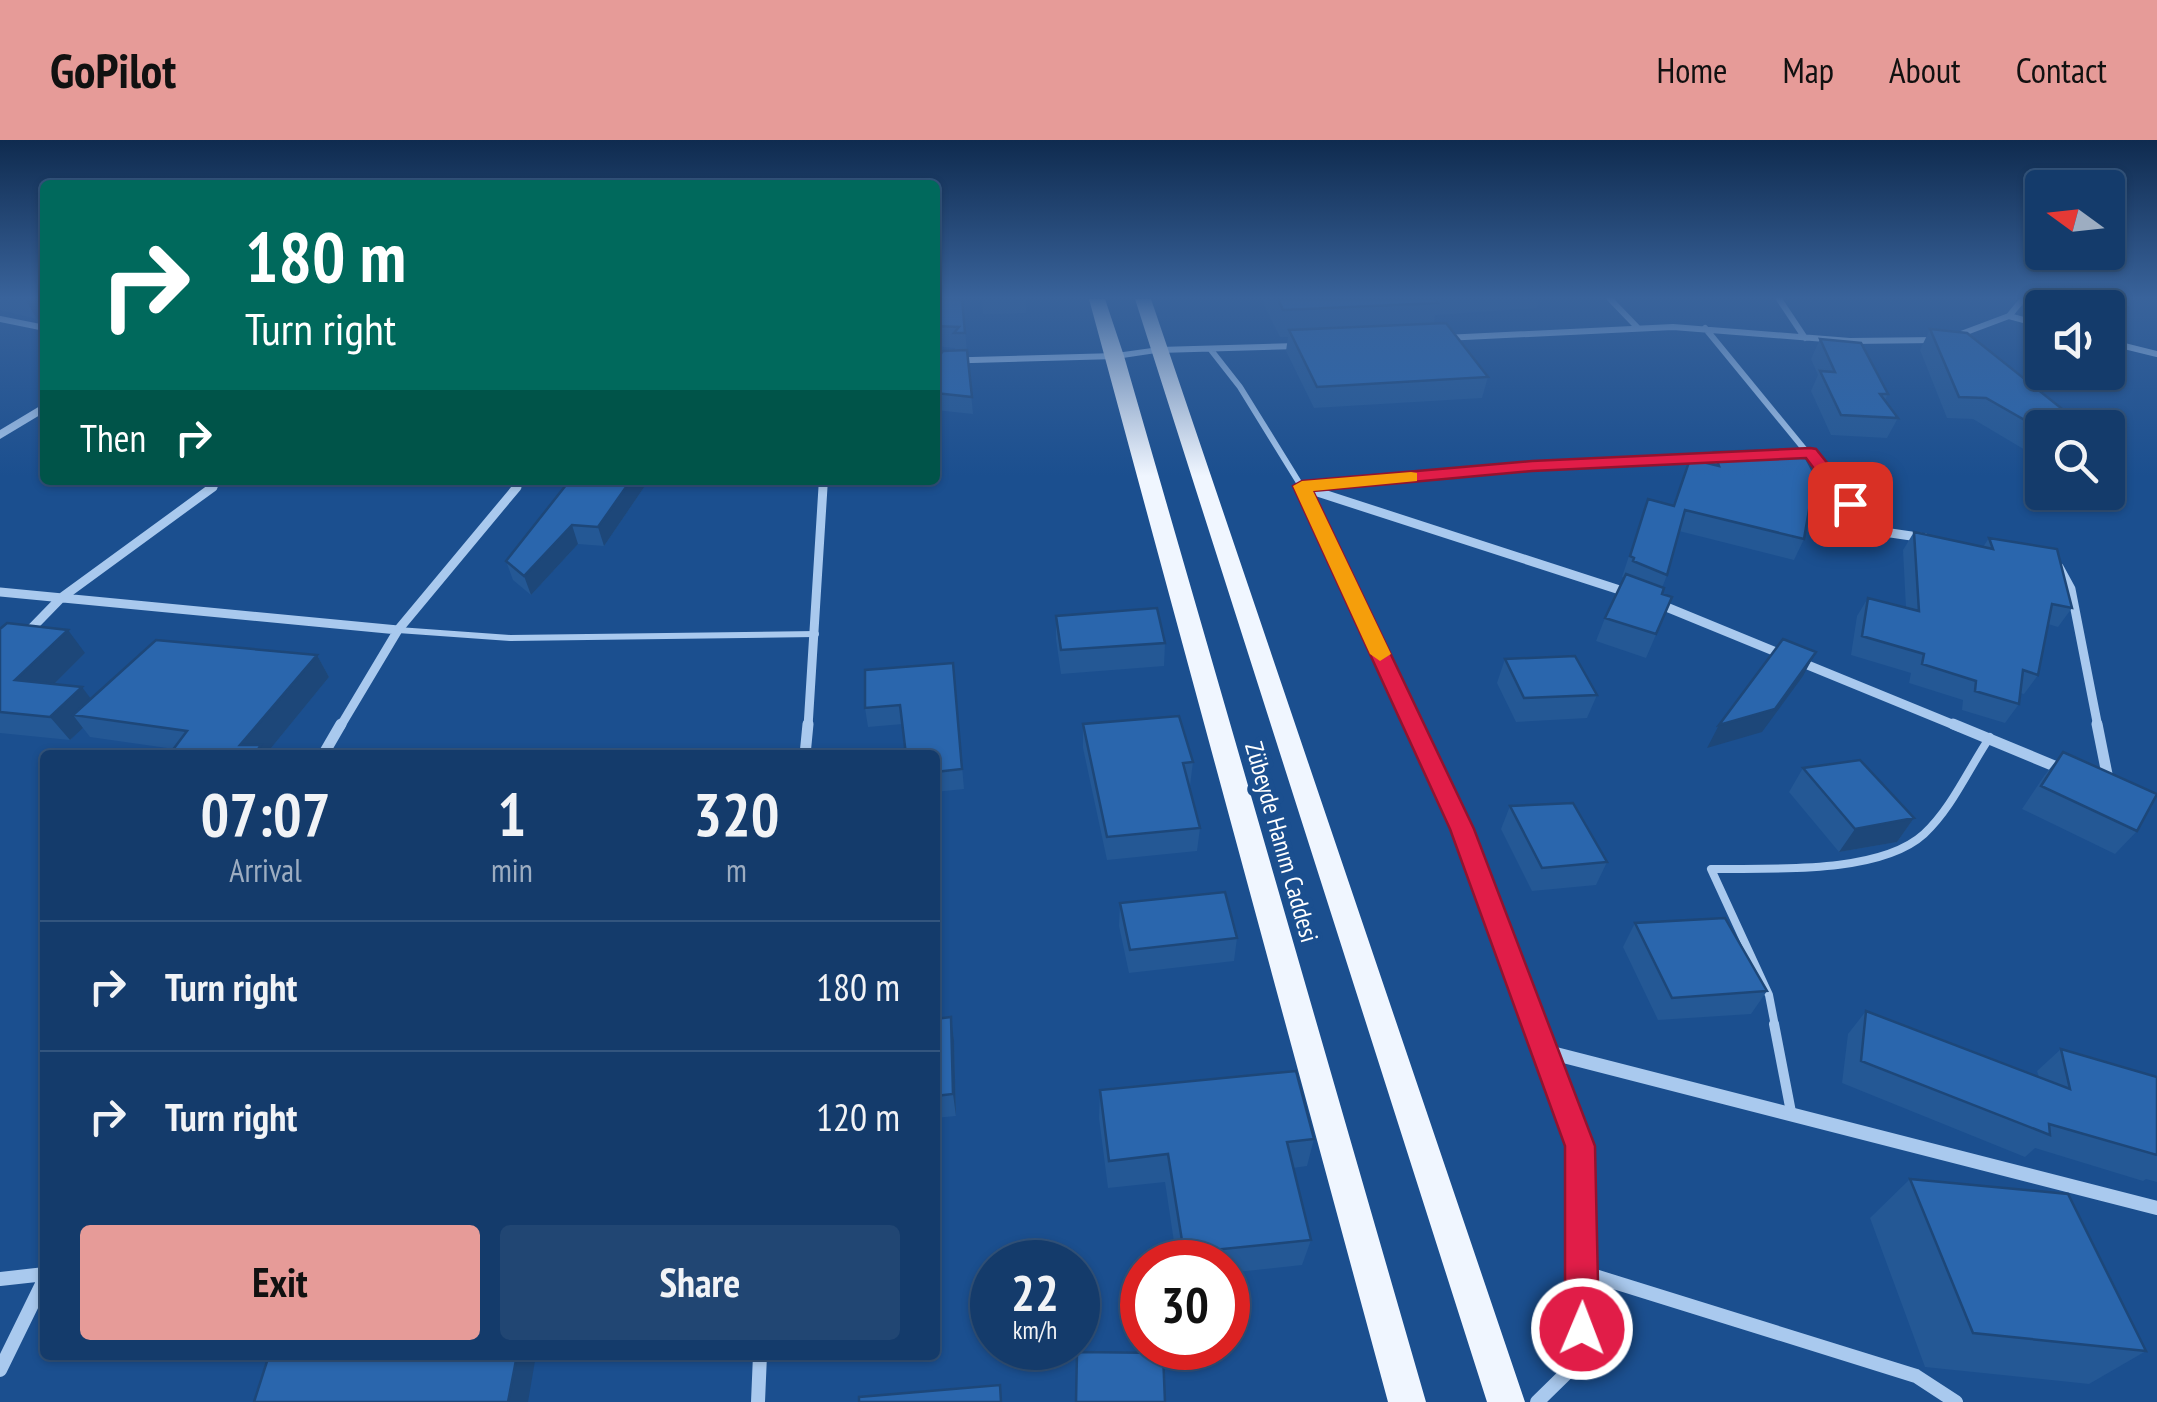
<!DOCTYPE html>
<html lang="en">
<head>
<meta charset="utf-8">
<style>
  :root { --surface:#143b6b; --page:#214673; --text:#f1f3f6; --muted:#9dadc1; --line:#33557e; --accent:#e69b98 }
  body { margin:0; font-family:"PT Sans Narrow",sans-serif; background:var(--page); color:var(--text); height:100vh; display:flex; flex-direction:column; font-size:38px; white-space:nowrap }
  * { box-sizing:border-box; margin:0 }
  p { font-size:32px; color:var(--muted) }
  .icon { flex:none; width:55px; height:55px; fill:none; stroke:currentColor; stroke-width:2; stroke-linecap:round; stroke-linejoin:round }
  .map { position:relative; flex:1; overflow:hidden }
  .sheet { position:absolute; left:40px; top:610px; width:900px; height:610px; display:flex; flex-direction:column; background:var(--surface); border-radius:10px; box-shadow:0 2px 8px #0004,0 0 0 2px var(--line) }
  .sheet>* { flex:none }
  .top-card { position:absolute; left:40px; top:40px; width:900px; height:305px; border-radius:10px; box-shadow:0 2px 8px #0004,0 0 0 2px var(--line); background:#00695c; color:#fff; overflow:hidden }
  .needle { width:65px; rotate:285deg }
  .tools { position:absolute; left:2025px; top:30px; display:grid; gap:20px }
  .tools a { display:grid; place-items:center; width:100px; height:100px; border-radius:10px; background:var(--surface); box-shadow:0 2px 8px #0004,0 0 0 2px var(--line); font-size:50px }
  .speed { position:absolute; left:970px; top:1100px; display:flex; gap:20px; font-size:50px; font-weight:700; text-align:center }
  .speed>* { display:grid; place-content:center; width:130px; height:130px; border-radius:50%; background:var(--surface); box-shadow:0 2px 8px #0004,0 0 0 2px var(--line); line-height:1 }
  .speed small { font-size:25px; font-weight:400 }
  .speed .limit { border:15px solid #d22; background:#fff; color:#111 }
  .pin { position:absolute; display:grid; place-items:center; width:85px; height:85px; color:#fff; margin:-42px; border-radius:20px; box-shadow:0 5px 15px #0006 }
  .me { position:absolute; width:110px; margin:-55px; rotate:1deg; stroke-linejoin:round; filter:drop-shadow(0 0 8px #0008) }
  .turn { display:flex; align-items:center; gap:35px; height:210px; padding:0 40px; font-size:45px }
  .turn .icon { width:130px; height:130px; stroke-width:2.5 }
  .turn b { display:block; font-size:70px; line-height:85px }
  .then { display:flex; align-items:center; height:95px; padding:0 40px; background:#0003; gap:20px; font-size:38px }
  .eta { display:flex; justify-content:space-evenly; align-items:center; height:170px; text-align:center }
  .eta b { font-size:60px; font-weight:700; line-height:70px }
  .cta { display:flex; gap:20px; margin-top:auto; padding:20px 40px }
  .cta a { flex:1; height:115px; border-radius:10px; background:var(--accent); color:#111; font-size:40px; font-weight:700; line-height:115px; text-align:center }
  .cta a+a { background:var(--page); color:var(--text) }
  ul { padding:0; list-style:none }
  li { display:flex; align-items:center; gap:30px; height:130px; padding:0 40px; border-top:2px solid var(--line) }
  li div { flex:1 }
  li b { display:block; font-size:38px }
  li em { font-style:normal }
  header { display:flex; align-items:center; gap:60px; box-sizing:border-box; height:140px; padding:0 50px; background:var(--accent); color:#111 }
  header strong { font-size:48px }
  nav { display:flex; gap:55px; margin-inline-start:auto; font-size:35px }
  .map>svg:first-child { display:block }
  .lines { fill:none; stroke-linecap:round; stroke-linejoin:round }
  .service-far2 { stroke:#a9c9ee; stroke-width:6 }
  .service-far1 { stroke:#a9c9ee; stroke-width:8 }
  .service { stroke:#a9c9ee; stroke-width:10 }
  .minor-far3 { stroke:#a9c9ee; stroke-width:6 }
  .minor-far2 { stroke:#a9c9ee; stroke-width:9 }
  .minor-far1 { stroke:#a9c9ee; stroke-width:11 }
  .minor { stroke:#a9c9ee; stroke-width:14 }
  .tertiary { fill:#a9c9ee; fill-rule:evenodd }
  .primary { fill:#f0f6ff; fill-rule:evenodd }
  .wall { fill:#245895 }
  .shaded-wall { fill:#1d4779 }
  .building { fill:#2a66ad; stroke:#1d4779; stroke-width:2.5 }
  .route { fill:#e11d48; stroke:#92132f; stroke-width:2.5 }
  .slow { fill:#f59e0b }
  .labels { text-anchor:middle; stroke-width:10; stroke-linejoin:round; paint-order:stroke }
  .street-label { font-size:25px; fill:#fff; stroke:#1b4f8f }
</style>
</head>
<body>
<header>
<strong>GoPilot</strong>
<nav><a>Home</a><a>Map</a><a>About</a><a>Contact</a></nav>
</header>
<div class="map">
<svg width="2157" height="1262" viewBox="0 0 2157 1262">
  <rect width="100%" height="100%" fill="#1b4f8f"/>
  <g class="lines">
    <!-- service-far2 -->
    <path class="service-far2" d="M398,490L510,498L816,494"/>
    <!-- service-far1 -->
    <path class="service-far1" d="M1775,886L1769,855L1711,729C1769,728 1879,735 1924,694C1952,668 1969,628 1990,597"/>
    <!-- service -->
    <path class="service" d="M1774,884L1791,972"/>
    <!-- minor-far3 -->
    <path class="minor-far3" d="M1610,159L1637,187
      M1779,159L1805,198
      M2009,176L2042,185
      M0,179L45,188
      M1705,188L1837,349
      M1953,197L2009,176L2023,159
      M1444,198L1673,187L1850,201L1936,200
      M2108,202L2157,214
      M1159,210L1297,206
      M1211,210L1240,247L1303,349
      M1308,346L1532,326L1725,317
      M1302,347L1309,349
      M210,349L222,340
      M514,349L522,340
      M823,349V340"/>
    <!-- minor-far2 -->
    <path class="minor-far2" d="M1302,347L1414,587
      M1302,347L1629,453
      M1835,347L1870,390L1925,398
      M2059,427L2071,449L2098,587
      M0,452L398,490
      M1659,464L1959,587
      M25,495L61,458L213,347
      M340,587L398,490L517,347
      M808,587L823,347"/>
    <!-- minor-far1 -->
    <path class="minor-far1" d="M1413,584L1462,689L1535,886
      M1953,584L2064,630
      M2097,584L2109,644
      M323,615L341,584
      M805,615L808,584"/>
    <!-- minor -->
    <path class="minor" d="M1534,884L1580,1007L1582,1218L1537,1262
      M1544,911L2157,1068
      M1582,1132L1916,1236L1956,1262
      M0,1139L45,1134
      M0,1230L45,1138
      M758,1262L760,1215"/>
    <!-- tertiary -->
    <path class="tertiary" d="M1159,207L1165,210L1163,212L1116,219L935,224V218L1116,213Z
      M45,263V272L0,299V290Z"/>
    <!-- primary -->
    <path class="primary" d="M1089,159H1105L1124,216L1426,1262H1388Z
      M1135,159H1151L1525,1262H1487Z"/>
  </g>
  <!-- wall -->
  <path class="wall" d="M0,159H45V175L37,179L0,170Z
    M935,159H962L973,274L935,270V221L956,211L955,208L935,206Z
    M982,159H1026V173L983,174Z
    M1264,159H1539L1537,168L1435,175L1434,183L1488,237L1482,258L1314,268L1286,211L1288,197H1280L1264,165Z
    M1930,189L2042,288V320L1973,279L1947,278L1920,210Z
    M1820,199L1888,254L1885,260L1898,278L1887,298L1831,295L1811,251L1818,235L1811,219Z
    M1714,312L1804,399L1794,420L1679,391L1667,435L1662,448V454L1672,457L1646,518L1596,501L1605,478L1624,438L1622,437L1648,359L1673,365L1690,319L1709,324Z
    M570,340H649L604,406L578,404L531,455L513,440L506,421Z
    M1914,392L1983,407L1989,398L2072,468L2058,487L2048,484L2038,535L2024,554L2020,553L2019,564L2005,583L1962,570L1963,560L1909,543L1911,533L1851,515L1857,476L1868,458L1906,468L1903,410Z
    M1056,476L1165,503L1164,526L1061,534L1056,499Z
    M0,489L85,513L54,544L91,559L317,515L329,537L267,613L268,615H169L174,609L90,597L83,588L70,600L0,593Z
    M1505,519L1597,555L1587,578L1516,582L1497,543Z
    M953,523L964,649L935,652V615L903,584L868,587L865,568Z
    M1083,584L1193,622L1190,646H1189L1200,688L1197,711L1107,720L1083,608Z
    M2063,612L2137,691L2115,714L2022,669L2044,636Z
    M1803,628L1914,678L1897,702L1839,712L1789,652Z
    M1510,666L1607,722L1596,745L1532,751L1501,689Z
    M1120,763L1237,798L1234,821L1129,833L1119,786Z
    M1635,783L1767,851L1751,874L1658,880L1623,807Z
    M1866,871L2039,937L2037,931L2061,909L2157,937V1042L2146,1039L2143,1041L2035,1008L2025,1017L1842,943L1848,894Z
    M951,877L954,900L956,976L935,978V879Z
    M1100,950L1314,999L1307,1026L1293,1028L1311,1100L1302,1125L1228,1133V1122H1177L1165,1042L1108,1048L1099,978Z
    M1910,1039L2146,1211L2089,1244L1925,1227L1870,1078Z"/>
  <!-- shaded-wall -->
  <path class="shaded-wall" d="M25,159H45V175L37,179Z
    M631,340H649L604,406L598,387Z
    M572,385L578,404L531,455L524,436Z
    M68,490L85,513L34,564L15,540Z
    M1816,512L1803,536L1762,592L1707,608L1719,585Z
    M317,515L329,537L267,613L268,615H247L240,605Z
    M82,547L100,571L73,575L83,588L70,600L50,577Z
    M1914,678L1897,702L1839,712L1855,689Z
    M951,877L954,900L956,976L953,954Z
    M517,1215H536L528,1262H508Z"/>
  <!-- building -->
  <path class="building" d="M935,159H962L965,193H954L959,187L935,186Z
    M1278,159H1435L1438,163L1283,170Z
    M1446,183L1488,237L1317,247L1289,190Z
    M1930,189L1967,193L2086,288H2042V290L1986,258L1959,257Z
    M1820,199L1861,203L1888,254H1880L1898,278L1841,275L1820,231L1835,232Z
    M967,210L972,257L935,253V221L943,211Z
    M2108,304L2115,310L2108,322Z
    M1801,309L1815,335L1804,399L1685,370L1667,435L1633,421L1634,418L1630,416L1648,359L1674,366L1690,319L1719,326L1714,312Z
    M570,340H631L598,387L572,385L524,436L506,421Z
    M1914,392L1993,409L1989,398L2057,409L2072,468L2052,464L2038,535L2023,530L2019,564L1975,551L1976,541L1922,524L1924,514L1862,496L1868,458L1919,471Z
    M1626,434L1664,448L1662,454L1672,457L1656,494L1605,478Z
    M1157,468L1165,503L1061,510L1056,476Z
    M7,483L68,490L15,540L82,547L50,577L0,572V489Z
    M1783,499L1816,512L1775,569L1719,585Z
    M156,500L317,515L240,605H261L254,615H169L187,591L73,575Z
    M1575,516L1597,555L1524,558L1505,519Z
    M953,523L962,629L935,632V615H906L900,565L865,568V530Z
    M1179,576L1193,622L1183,623L1200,688L1107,697L1083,584Z
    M2063,612L2157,654L2137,691L2041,646Z
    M1860,620L1914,678L1855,689L1803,628Z
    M1573,663L1607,722L1542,728L1510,666Z
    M1225,752L1237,798L1130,810L1120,763Z
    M1725,778L1767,851L1672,858L1635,783Z
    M1866,871L2070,949L2061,909L2157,937V1015L2049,984L2050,995L1861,921Z
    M951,877L953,954L935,956V879Z
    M1296,931L1314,999L1287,1002L1311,1100L1184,1113L1168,1014L1109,1021L1100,950Z
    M1910,1039L2068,1054L2146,1211L1973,1193Z
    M1077,1212L1163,1213L1165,1262H1076Z
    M269,1215H517L508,1262H254Z
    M1000,1245L1001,1262H859V1257Z"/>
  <!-- sky -->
  <linearGradient id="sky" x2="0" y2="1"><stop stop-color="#0f2b4f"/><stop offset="0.47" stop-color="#39639b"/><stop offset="1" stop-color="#39639b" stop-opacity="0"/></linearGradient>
  <rect width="2157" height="336" fill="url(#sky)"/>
  <!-- route -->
  <path class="route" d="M1810,308L1816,309L1857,360V368H1844L1806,318L1532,331L1313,351L1474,689L1595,1006L1599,1189L1594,1201L1582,1206L1570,1201L1565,1189V1006L1450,689L1293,346L1302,341L1532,321Z"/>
  <!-- slow -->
  <path class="slow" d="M1411,332L1417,333V341L1313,351L1391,514L1380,521L1370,514L1293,346L1302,341Z"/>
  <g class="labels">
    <!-- street labels -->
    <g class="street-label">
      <text transform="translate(1282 702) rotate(74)" y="9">Zübeyde Hanım Caddesi</text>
    </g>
  </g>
</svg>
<div class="tools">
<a><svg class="needle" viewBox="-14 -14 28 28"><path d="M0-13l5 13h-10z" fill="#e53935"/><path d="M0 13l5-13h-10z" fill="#9dadc1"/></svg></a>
<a><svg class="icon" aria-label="sound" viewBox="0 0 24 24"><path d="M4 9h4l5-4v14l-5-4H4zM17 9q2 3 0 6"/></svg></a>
<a><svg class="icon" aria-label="search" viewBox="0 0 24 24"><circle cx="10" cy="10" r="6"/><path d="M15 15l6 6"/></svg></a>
</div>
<div class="speed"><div>22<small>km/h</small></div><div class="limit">30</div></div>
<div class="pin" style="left:1850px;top:364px;background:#d93025"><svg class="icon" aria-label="arrive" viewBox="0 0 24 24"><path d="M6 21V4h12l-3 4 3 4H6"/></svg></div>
<svg class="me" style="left:1582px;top:1189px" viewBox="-20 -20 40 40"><circle r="17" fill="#e11d48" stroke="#fff" stroke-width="3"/><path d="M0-11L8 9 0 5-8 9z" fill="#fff"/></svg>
<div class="top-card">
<div class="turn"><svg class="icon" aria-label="right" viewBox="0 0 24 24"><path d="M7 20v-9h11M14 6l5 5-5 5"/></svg><div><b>180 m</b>Turn right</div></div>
<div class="then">Then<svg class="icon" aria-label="right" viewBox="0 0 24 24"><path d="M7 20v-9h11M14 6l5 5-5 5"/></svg></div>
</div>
<section class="sheet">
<div class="eta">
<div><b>07:07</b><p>Arrival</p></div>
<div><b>1</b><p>min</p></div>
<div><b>320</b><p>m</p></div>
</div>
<ul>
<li><svg class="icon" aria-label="right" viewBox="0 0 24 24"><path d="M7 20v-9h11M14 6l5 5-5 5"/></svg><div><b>Turn right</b></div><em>180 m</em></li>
<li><svg class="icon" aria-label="right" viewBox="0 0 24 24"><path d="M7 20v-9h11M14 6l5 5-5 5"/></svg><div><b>Turn right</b></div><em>120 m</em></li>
</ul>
<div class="cta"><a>Exit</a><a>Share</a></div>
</section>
</div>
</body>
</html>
